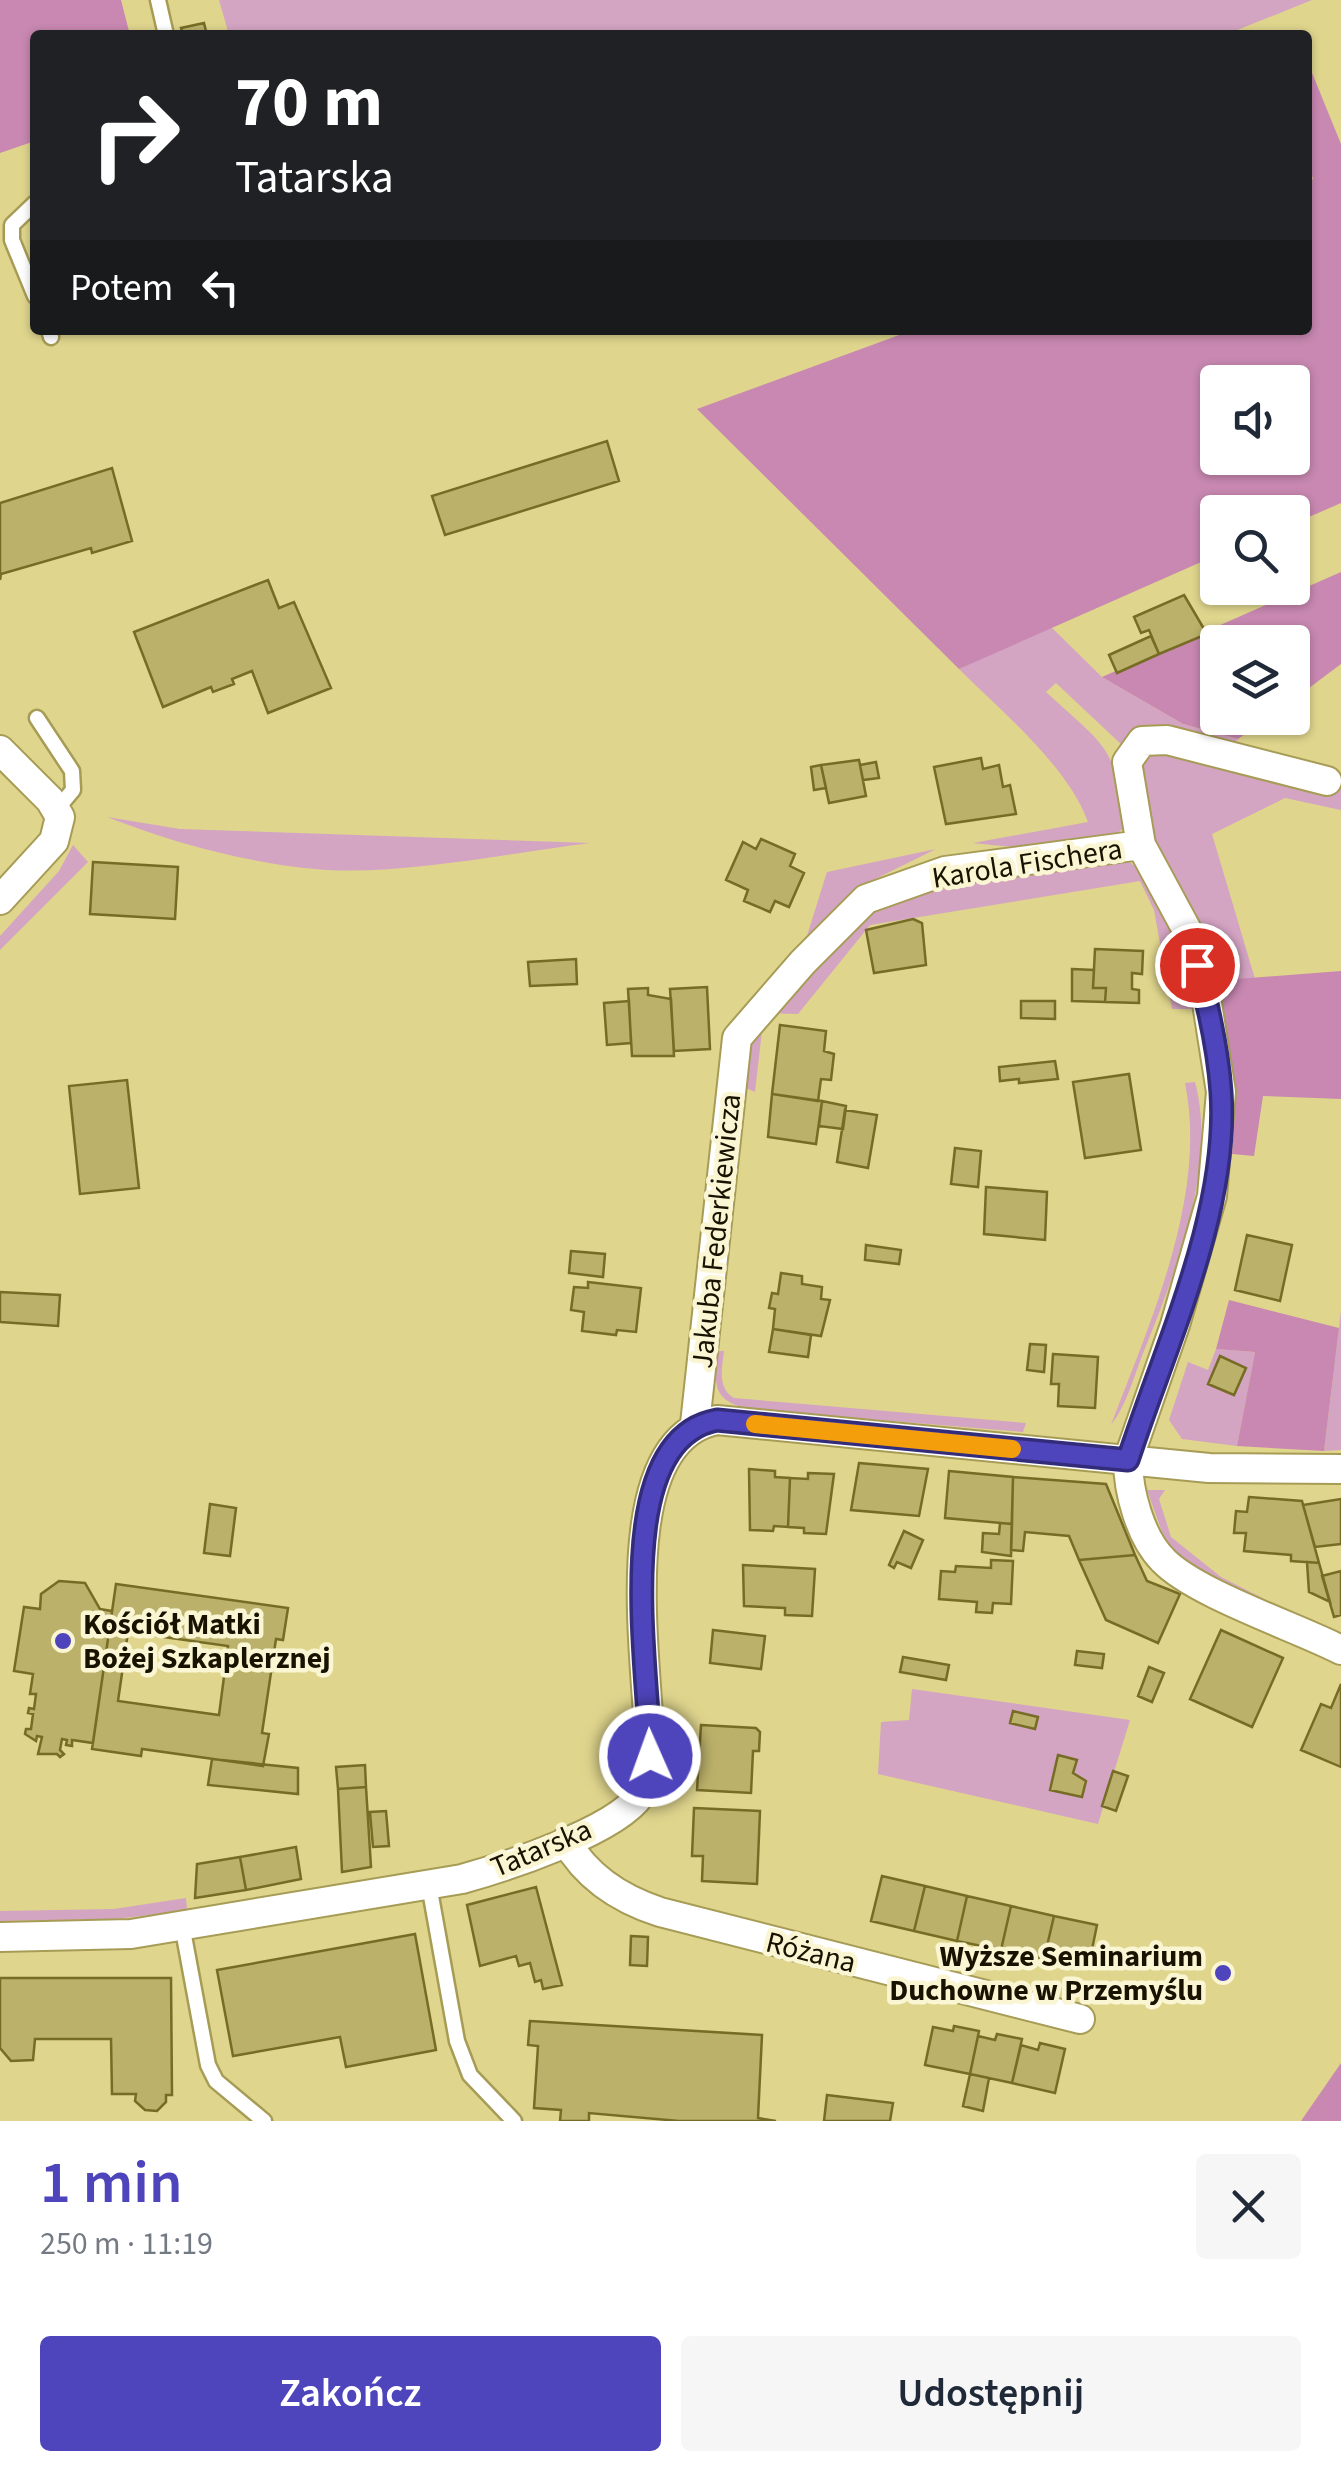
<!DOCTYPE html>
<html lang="pl">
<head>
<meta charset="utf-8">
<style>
  :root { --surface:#fff; --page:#f6f6f7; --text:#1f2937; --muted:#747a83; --accent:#4e44bb }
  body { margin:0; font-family:"Source Sans 3",sans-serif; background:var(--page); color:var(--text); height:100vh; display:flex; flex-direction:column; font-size:38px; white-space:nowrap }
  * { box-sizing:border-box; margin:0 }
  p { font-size:32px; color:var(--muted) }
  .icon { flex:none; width:55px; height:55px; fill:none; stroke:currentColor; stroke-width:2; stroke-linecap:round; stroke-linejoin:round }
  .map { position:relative; height:2121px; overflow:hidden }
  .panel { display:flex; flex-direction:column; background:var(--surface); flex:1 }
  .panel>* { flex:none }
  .hud { position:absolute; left:30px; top:30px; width:1282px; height:305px; border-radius:10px; box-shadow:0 2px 8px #0004; background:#202124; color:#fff; overflow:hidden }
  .tools { position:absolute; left:1200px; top:365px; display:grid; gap:20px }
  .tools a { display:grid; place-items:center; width:110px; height:110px; border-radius:10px; background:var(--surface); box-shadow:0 2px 8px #0004; font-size:50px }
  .pin { position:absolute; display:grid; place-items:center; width:85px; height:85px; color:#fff; margin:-42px; border:5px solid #fff; border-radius:50%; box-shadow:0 2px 10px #0007 }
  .me { position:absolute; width:110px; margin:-55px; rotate:358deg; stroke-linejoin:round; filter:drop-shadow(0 0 8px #0008) }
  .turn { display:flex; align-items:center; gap:35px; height:210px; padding:0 40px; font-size:45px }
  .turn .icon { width:130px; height:130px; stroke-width:2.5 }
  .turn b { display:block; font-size:70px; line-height:85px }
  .then { display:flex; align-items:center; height:95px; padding:0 40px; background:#0003; gap:20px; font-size:38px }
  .round { display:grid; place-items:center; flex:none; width:105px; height:105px; border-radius:10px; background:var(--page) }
  .head { display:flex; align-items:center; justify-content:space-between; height:170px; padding:0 40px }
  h1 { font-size:60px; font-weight:600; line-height:75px; color:var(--accent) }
  .primary-button { display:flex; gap:20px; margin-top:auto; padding:20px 40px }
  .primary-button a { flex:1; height:115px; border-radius:10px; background:var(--accent); color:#fff; font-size:40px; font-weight:600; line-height:115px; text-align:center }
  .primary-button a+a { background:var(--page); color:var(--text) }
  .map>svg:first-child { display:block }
  .green { fill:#d4a4c3 }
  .forest { fill:#c888b1; fill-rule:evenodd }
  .building { fill:#bbb16a; stroke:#776c25; stroke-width:2.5; fill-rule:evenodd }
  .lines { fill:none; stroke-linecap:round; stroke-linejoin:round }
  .service-casing { stroke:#a79c56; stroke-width:19 }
  .minor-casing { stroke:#a79c56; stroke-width:32 }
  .service { stroke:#fff; stroke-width:14 }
  .minor { stroke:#fff; stroke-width:28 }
  .route-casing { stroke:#332c7a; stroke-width:25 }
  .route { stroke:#4e44bb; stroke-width:18 }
  .slow { stroke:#f59e0b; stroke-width:18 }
  .poi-dot { fill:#4e44bb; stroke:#faf5d2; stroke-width:4 }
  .labels { text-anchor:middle; stroke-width:9; stroke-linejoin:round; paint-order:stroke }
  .street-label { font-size:30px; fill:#171300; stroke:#faf5d2 }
  .poi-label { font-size:30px; font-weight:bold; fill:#171300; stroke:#faf5d2; text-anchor:start }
</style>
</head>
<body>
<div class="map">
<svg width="1341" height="2121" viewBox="0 0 1341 2121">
  <rect width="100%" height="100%" fill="#dfd58d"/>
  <!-- green -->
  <path class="green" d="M219,0H1312L1225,35H229Z
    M1050,626L1102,677L1183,724L1238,739L1231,748L1124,747L1056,683L1046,692C1104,746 1116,744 1125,826C1096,859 1014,847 973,843L1088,822C1068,766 1001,711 959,669Z
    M1149,748L1332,792L1341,784V810L1285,798L1212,834L1255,979L1211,981L1176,881L1149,829L1136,760Z
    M107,817L180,829L590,843C509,853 394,877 315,869C244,862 173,843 107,817Z
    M73,845L88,862L0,950V936L59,871Z
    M936,849L859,887L805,942L827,872Z
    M1093,860H1126C1174,889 1181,958 1195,1009H1172L1154,910L1140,881L870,925L798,1014L764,1013L755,1092L746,1088C741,1059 748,1037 764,1013L876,905L900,895Z
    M1195,1082C1218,1167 1174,1276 1142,1356C1133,1379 1126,1406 1111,1425C1150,1322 1208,1195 1185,1083Z
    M1341,1310V1450L1324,1451L1339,1328Z
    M1216,1349L1255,1352L1237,1446L1182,1439L1169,1420L1188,1362L1208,1370Z
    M717,1351H724C722,1368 717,1388 734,1398L1026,1423L1023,1432L748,1409C711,1400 715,1384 717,1351Z
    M1147,1490H1165L1159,1499L1171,1537L1221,1577L1276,1605L1204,1576L1168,1549Z
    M912,1689L1130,1720L1098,1824L878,1774L881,1722L909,1720Z
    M186,1898L187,1911L114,1919L0,1921V1911L114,1909Z"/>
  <!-- forest -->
  <path class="forest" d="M0,0H121L130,35H35V141L0,153Z
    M1308,63L1341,144V503L1293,524L1292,512H1218L1217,555L959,669L697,409L913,330H1308V182L1313,179L1308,164ZM1218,382H1292V458H1218Z
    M1341,572V664L1293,700L1292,642H1218V718H1268L1238,739L1183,724L1102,677Z
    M1341,971V1099L1263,1096L1254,1156L1232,1154C1238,1079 1234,1052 1211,981Z
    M1229,1300L1339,1328L1324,1451L1237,1446L1255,1352L1216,1349Z
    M1341,2063V2121H1301Z"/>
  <!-- building -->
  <path class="building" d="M204,23L207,35H183L181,28Z
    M607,441L619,481L445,535L432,496Z
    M112,468L132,541L92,553L91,548L1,574L0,580V503Z
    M268,580L279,608L294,602L331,688L268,713L252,671L232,679L234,684L213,692L211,687L163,707L134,632Z
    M1184,595L1207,634L1159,654L1149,630L1141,633L1134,617Z
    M1151,636L1159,654L1117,673L1109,655Z
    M981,758L983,769L999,765L1003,787L1010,785L1016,814L946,824L934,767Z
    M859,760L866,796L829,803L821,765Z
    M876,762L879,778L863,780L860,765Z
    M821,765L826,788L814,790L811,767Z
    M761,839L795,854L790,866L804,873L789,907L775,901L770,912L744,901L748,890L726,880L743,842L756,849Z
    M93,862L178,867L175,919L90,914Z
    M913,919L922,923L926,965L874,973L866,930Z
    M1095,949L1143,951L1142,974L1132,973V989L1139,990V1003L1105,1002L1106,988H1093Z
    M576,959L577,984L530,986L528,962Z
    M1072,969L1094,970L1093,988H1106L1105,1002L1072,1001Z
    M707,987L710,1049L674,1051L670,989Z
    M648,988V995L671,999L674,1056H632L628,989Z
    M629,1001L631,1043L607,1045L604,1003Z
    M1021,1001H1055V1019L1021,1018Z
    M780,1025L826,1031L824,1051L834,1054L831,1080L821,1079L818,1101L772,1094Z
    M1055,1061L1058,1079L1019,1083V1079L1000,1081L999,1067Z
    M1129,1074L1141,1150L1085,1158L1073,1082Z
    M127,1080L139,1188L80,1194L69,1086Z
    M772,1094L822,1101L816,1144L768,1137Z
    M822,1101L846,1106L843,1129L819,1126Z
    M845,1110L877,1115L868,1168L837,1162Z
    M955,1148L981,1151L978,1187L951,1184Z
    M986,1187L1047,1192L1045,1240L984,1234Z
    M1247,1235L1292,1245L1280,1301L1235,1290Z
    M866,1245L901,1250L899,1264L865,1260Z
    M571,1251L605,1254L603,1277L569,1273Z
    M781,1273L802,1276V1284L822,1287L821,1299L830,1300L821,1336L773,1329L775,1309L769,1308L772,1293L778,1294Z
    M588,1282L641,1288L636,1332L617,1330L616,1335L582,1331L584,1312L571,1310L574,1287L588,1288Z
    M0,1292L60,1295L58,1326L0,1322Z
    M773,1329L811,1335L808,1357L769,1352Z
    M1030,1344L1046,1345L1044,1372L1027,1370Z
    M1053,1354L1098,1357L1095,1408L1058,1406L1059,1384H1051Z
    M1220,1356L1246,1368L1234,1395L1208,1384Z
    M859,1463L928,1469L919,1516L851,1510Z
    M749,1469L775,1471V1477L790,1478L788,1527L774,1526L773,1531L750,1530Z
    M949,1471L1013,1477L1012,1524L945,1518Z
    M808,1473L834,1474L826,1534L804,1533V1528L788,1527L790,1478L808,1479Z
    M1013,1477L1106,1484L1135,1555L1079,1560L1069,1536L1025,1532L1023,1551L1011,1550Z
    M1249,1497L1302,1501L1319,1563L1291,1561V1555L1244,1551L1246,1533H1234L1236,1511L1247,1512Z
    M1341,1499V1544L1315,1547L1303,1505Z
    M210,1504L236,1508L230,1556L204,1553Z
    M1000,1523L1012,1524L1011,1556L982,1552L983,1533L999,1534Z
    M904,1531L923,1540L911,1568L897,1562L894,1568L889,1565Z
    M1135,1555L1147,1581L1180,1594L1158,1643L1106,1620L1079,1560Z
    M991,1560L1013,1561L1011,1604L993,1603L992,1613L976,1612L977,1602L939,1599L941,1571L955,1572L956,1566L991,1568Z
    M1307,1562L1319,1563L1330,1602L1309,1592Z
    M743,1565L815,1569L812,1616L785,1615V1608L744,1606Z
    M1341,1571V1615L1334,1617L1322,1576Z
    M59,1581L85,1583L100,1609L112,1611L93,1743L72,1740V1746L66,1745L67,1740L62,1739L60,1750L64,1754L60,1757L57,1754H38L42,1737L37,1736L36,1741L25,1734L26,1729H31L33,1714L28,1713L29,1708L34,1709L36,1694H30L33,1674L14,1671L24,1607L40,1609L41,1594Z
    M116,1584L288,1608L283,1640L276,1639L262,1733L269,1734L263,1766L142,1749L141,1756L92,1749ZM128,1632L228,1646L219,1715L118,1701Z
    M713,1630L765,1636L761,1669L710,1663Z
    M1221,1630L1283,1658L1252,1727L1190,1699Z
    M1077,1651L1104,1654L1102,1668L1075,1665Z
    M903,1657L949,1665L946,1680L900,1672Z
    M1149,1667L1164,1673L1152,1702L1138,1696Z
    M1341,1684V1767L1301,1750L1321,1704L1331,1708Z
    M1013,1711L1038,1717L1035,1729L1010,1723Z
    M701,1725L756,1728L760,1732L759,1751H753L751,1793L697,1790Z
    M1058,1755L1077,1760L1073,1773L1086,1781L1082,1797L1050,1790Z
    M212,1759L298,1768V1794L208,1785Z
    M365,1765L366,1787L338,1789L336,1767Z
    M1113,1771L1128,1776L1116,1811L1102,1806Z
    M366,1787L371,1867L342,1872L338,1789Z
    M694,1808L760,1811L757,1884L702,1881L703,1856H692Z
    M386,1811L389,1846L373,1847L370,1812Z
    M296,1847L301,1879L246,1890L240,1857Z
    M240,1857L246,1890L195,1898L197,1864Z
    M882,1876L925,1886L914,1931L871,1921Z
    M925,1886L967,1896L957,1941L914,1931Z
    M536,1887L562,1985L543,1989L541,1980L535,1982L530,1963L519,1966L516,1956L480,1966L467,1905Z
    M967,1896L1011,1906L1001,1950L957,1941Z
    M1011,1906L1054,1916L1044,1959L1001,1950Z
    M1054,1916L1097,1925L1088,1969L1044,1959Z
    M415,1934L436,2050L346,2067L340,2037L233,2056L217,1970Z
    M631,1936L648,1937L647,1966L630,1965Z
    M0,1978H171L172,2095H166V2102L157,2111L145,2110L135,2101L136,2094H112L111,2039H35L33,2060L11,2061L0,2048Z
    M530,2021L762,2035L758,2118L776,2121H679L589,2113V2121H560L561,2110L534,2108L538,2046L528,2045Z
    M954,2026L979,2031L970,2074L925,2065L933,2027L953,2031Z
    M997,2034L1022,2039L1012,2083L970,2074L978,2036L995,2040Z
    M1040,2043L1065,2049L1055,2093L1012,2083L1021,2045L1038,2050Z
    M970,2074L989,2078L983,2111L963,2106Z
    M827,2095L893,2103L890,2121H824Z"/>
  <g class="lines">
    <defs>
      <path id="service" d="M158,0L166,35
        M35,203L12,225V240L35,296
        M49,330L51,337
        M37,718L72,771L73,790L57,809
        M429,1885L457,2041L470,2075L514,2121
        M182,1925L208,2065L216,2081L264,2121"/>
      <path id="minor" d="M0,750L50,800L60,817L54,841L0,900
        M1327,781L1167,740L1142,741L1127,762L1141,845L1188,932L1206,997L1221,1092L1212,1196L1175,1325L1128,1460C1128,1491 1140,1537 1163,1560C1194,1593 1296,1627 1341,1650
        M695,1424L737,1038L803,962L866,899L945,871L1141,845
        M566,1841C587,1878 620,1899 660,1912L1080,2019
        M0,1937L131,1934L462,1879C505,1867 616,1831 640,1795C647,1783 648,1769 650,1756C650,1675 607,1441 717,1420L1209,1468L1341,1469"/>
    </defs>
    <!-- service casing -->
    <use href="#service" class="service-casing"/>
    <!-- minor casing -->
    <use href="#minor" class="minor-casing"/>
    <!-- service -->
    <use href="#service" class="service"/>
    <!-- minor -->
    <use href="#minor" class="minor"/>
  </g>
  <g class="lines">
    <defs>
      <path id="route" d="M650,1756C650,1675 607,1440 717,1420L1128,1460C1165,1346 1229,1213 1221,1092C1218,1050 1208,1005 1197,965"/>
    </defs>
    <!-- route casing -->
    <use href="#route" class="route-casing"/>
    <!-- route -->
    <use href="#route" class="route"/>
    <!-- slow -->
    <path class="slow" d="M755,1424L1012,1449"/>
  </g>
  <!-- markers -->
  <g class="poi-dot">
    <circle cx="63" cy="1641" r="10"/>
    <circle cx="1223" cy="1973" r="10"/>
  </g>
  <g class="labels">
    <!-- street labels -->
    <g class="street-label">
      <text transform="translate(1027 863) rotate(-9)" y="10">Karola Fischera</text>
      <text transform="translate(716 1231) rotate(-84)" y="10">Jakuba Federkiewicza</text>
      <text transform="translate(541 1848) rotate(-23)" y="10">Tatarska</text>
      <text transform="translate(811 1952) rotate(14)" y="10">Różana</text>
    </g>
    <!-- poi labels -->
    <g class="poi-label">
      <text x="83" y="1634">Kościół Matki<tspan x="83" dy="34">Bożej Szkaplerznej</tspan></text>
      <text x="1203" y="1966" text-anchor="end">Wyższe Seminarium<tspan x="1203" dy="34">Duchowne w Przemyślu</tspan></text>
    </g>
  </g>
</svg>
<div class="tools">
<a><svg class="icon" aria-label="sound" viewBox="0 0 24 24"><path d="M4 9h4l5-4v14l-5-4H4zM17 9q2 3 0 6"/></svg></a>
<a><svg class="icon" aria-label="search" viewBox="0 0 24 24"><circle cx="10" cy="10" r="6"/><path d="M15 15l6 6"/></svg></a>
<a><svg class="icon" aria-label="layers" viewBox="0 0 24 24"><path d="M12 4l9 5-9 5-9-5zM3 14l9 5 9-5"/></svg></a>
</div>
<div class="pin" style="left:1197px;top:965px;background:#d93025"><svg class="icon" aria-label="arrive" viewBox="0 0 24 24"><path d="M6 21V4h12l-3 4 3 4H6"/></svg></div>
<svg class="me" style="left:650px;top:1756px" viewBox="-20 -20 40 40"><circle r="17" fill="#4e44bb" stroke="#fff" stroke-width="3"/><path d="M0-11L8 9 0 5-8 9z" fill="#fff"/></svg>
<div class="hud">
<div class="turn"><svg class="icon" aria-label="right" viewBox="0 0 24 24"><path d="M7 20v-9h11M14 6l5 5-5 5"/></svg><div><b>70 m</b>Tatarska</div></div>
<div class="then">Potem<svg class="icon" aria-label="left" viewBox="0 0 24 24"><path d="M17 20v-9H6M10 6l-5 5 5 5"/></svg></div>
</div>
</div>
<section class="panel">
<div class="head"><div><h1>1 min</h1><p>250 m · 11:19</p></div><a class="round"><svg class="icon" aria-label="close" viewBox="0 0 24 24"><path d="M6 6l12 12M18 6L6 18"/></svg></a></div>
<div class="primary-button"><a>Zakończ</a><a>Udostępnij</a></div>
</section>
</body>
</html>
